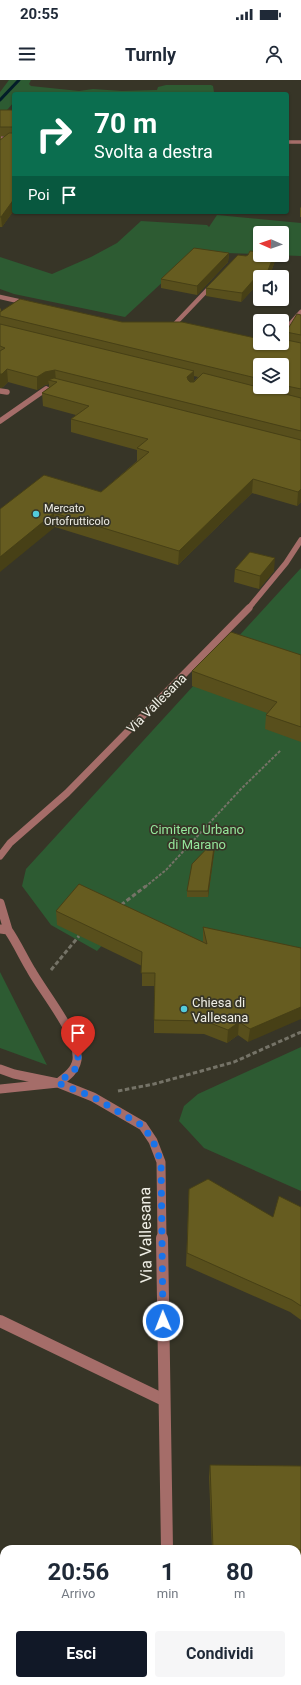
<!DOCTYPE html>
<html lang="it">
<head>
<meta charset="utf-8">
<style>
  :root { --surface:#fff; --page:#f6f6f7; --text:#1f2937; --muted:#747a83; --accent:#111827 }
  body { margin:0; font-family:Roboto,sans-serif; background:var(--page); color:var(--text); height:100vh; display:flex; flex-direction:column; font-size:15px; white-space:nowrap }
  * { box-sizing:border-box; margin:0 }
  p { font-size:13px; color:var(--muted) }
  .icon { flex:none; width:22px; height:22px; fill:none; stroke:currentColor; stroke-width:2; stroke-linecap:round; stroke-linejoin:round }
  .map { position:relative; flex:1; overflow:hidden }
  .side { position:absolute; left:0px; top:1465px; width:301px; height:140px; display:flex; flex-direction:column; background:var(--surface); border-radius:12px 12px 0 0; box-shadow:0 1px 3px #0004 }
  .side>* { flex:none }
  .top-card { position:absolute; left:12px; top:12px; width:277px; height:122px; border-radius:4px; box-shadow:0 1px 3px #0004; background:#0b6e4f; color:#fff; overflow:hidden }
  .needle { width:26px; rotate:272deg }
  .fabs { position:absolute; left:253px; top:146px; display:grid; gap:8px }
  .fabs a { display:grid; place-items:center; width:36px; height:36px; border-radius:4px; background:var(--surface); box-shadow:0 1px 3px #0004; font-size:20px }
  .pin { position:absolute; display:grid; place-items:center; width:34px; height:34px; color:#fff; margin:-41px -17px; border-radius:50% 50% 50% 0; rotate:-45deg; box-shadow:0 0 4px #0007 }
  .pin .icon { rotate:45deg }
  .me { position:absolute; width:44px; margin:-22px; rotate:359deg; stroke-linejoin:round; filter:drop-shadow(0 0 3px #0008) }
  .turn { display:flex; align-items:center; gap:14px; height:84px; padding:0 16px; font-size:18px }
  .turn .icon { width:52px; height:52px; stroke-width:2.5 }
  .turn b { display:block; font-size:28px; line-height:34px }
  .then { display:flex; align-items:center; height:38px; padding:0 16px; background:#0003; gap:8px; font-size:15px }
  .eta { display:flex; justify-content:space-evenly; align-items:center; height:68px; text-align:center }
  .eta b { font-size:24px; font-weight:700; line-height:28px }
  .button { display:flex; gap:8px; margin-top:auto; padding:8px 16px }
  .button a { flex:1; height:46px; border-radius:4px; background:var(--accent); color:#fff; font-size:16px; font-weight:700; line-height:46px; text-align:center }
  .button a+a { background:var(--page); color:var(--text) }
  .status { display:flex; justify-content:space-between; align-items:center; height:28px; padding:0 20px; background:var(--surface); direction:ltr }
  .status svg { height:11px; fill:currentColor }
  header { display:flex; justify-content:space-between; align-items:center; height:52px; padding:0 16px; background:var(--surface); font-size:18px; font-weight:700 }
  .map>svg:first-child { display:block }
  .green { fill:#2d5b32 }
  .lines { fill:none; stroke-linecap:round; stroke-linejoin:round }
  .stream { stroke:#031d29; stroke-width:3 }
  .path-far1 { stroke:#757367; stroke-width:2; stroke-dasharray:3 1.5; stroke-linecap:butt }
  .path { stroke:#757367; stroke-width:3; stroke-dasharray:4.5 2.5; stroke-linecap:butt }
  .lane-far1 { stroke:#a56d69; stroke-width:5.5 }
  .lane { stroke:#a56d69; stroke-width:12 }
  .street-far5 { stroke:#a56d69; stroke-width:3.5 }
  .street-far4 { stroke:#a56d69; stroke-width:4.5 }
  .street-far3 { stroke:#a56d69; stroke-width:5.5 }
  .street-far2 { stroke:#a56d69; stroke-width:7 }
  .street-far1 { stroke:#a56d69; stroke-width:9 }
  .street { stroke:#a56d69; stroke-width:12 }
  .wall { fill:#584f1c; fill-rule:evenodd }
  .shaded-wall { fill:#474016 }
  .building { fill:#665c20; stroke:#474016 }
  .route { stroke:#1a73e8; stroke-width:7; stroke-dasharray:0 12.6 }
  .poi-dot { fill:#53cbdb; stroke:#373527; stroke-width:1.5 }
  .labels { text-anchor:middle; stroke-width:3.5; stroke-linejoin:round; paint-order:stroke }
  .far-poi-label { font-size:11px; fill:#efeee5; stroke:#373527; text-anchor:start }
  .street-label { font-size:13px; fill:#efeee5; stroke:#373527 }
  .park-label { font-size:13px; fill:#94e69b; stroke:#373527 }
  .poi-label { font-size:13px; fill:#efeee5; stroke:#373527; text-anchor:start }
  .near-street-label { font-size:16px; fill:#efeee5; stroke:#373527 }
</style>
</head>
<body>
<div class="status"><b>20:55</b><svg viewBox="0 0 49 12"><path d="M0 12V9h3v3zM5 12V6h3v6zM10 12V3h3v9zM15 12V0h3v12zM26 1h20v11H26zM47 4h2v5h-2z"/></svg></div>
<header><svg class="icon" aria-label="menu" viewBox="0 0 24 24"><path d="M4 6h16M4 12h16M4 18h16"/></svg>Turnly<svg class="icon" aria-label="person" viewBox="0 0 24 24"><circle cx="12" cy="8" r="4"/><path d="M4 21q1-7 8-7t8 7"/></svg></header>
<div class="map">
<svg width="301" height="1605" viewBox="0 0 301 1605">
  <rect width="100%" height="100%" fill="#373527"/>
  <!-- green -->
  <path class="green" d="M9,0H31L29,4L31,6L79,11L93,9L122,11L157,10L158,7L166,5H211L213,6L214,12L211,14H14V22L0,38V12Z
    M217,135L301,143V176L275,175H282V153H260V174L195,172L125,237L14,214L0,209V177L52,194L91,177L117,163L141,141L207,145L209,147Z
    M301,488V881L217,863L113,853L97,871L51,845L22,806L26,789Z
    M0,892L47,985L0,968Z
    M301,967V1111L204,1068L179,1041L184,1026L198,1014Z"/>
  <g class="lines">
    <!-- stream -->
    <path class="stream" d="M0,20L19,0"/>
    <!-- path-far1 -->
    <path class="path-far1" d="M145,807L166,790L241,709L281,670"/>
    <!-- path -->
    <path class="path" d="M121,825L146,806
      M51,890L79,856
      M118,1011L154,1004L234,982L301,952"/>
    <!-- lane-far1 -->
    <path class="lane-far1" d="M0,311L7,312"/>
    <!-- lane -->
    <path class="lane" d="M0,1241L164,1320"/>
    <!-- street-far5 -->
    <path class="street-far5" d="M0,58L14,59
      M287,62H301"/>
    <!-- street-far4 -->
    <path class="street-far4" d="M0,217L27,223
      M172,247L213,204
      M282,253L301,232
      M45,310L59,307"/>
    <!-- street-far3 -->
    <path class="street-far3" d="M0,341L46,309
      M248,529L286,483L301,460"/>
    <!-- street-far2 -->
    <path class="street-far2" d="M0,776L10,763L67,713L249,528"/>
    <!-- street-far1 -->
    <path class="street-far1" d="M0,823L8,850
      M0,849L8,850C17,863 23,877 31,890C43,912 80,956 77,980C75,991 66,997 58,1003L14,994L0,989
      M0,1009L58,1003L93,1017L143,1046L153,1061L161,1082L162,1159"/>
    <!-- street -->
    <path class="street" d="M162,1158L167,1469
      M297,1532L301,1533
      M160,1601V1605"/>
  </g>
  <!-- wall -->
  <path class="wall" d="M0,30H14V130L2,147H0ZM1,56H6L1,60Z
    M301,127V137H300V128Z
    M229,173L228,182L197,215L161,208V199Z
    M260,175H275V181L269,197H260V206H256L241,222L206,216V208L246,176Z
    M0,228L1,229V231L122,242L279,264L286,259V252L301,235V422L297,426L252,413L178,485L55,447L0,429L101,412L137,381V370L71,352V339L76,335L43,326L42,313L49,308V304L45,305L37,310L8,302L3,307L0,308ZM260,285H282V307H260ZM194,296L198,297L194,301Z
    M235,489L274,491L259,509L234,502Z
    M301,575V662L265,649L266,635L267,633L192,606V591Z
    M215,760V767L208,817H187V811Z
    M56,831L203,863V847L301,868L248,962L238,955L227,963L204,954L154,953V906H142V886L57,845Z
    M189,1109L273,1137L301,1127V1240L290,1232L186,1186Z
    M210,1385L301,1386V1480H297V1469H212L209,1397Z"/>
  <!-- shaded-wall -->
  <path class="shaded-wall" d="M14,119V130L2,147L1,137Z
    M229,173L228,182L197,215V206Z
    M274,175H275V181L269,197H263Z
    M256,197V206L241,222L242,213Z
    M7,289L8,302L3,307L0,308V294Z
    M55,290L56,302L48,300L49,304L45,305L37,310V297L45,292Z
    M194,291V304L187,309V297Z
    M253,399L252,413L178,485L179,471Z
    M301,409V422L297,426L298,412Z
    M54,433L55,447L0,492V477Z
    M275,478L274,491L259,509L260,496Z
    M215,760V767L208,817V811Z
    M301,927V939L248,962L250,949Z
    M239,942L238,955L227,963L228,950Z"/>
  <!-- building -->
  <path class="building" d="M0,30H14V47H0Z
    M9,53H14V119L1,137H0V60Z
    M194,168L229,173L197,206L161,199Z
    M250,171L260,172V175H274L267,193L263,197H260V198L256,197L242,213L206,208L238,175L246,176L248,175Z
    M20,219L122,242H182L260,259V263H276L279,264V263H282V259L301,263V309L282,305V285H260V299L0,236V232Z
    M297,234L301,235V255L286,252Z
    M0,244L194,291L187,297L188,300L190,302H194L203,293L301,318V351L55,290L45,292L37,297L7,289L2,294H0V271L5,268L0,266Z
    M54,298L301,360V409L298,412L253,399L179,471L54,433L0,477V429L44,395L101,412L149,372L137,368L148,359L71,339L89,326L42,313L57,302L48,300Z
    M250,472L275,478L260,496L235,489Z
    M231,552L301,575V647L266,635L277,622L192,591Z
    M215,760L208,811H187L192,784Z
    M79,804L207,864L203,847L301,868V927L250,949L239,942L228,950L205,941L154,940L155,893H141L142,872L56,831Z
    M208,1099L273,1137L279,1116L301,1127V1226L292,1220L187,1173L189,1109Z
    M210,1385L301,1386V1470H297V1469H213Z"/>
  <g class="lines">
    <!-- route -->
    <path class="route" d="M78,977L75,989L58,1003L93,1017L143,1046L153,1061L161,1082L163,1241"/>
  </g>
  <!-- markers -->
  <g class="poi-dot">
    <circle cx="36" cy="434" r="4"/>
    <circle cx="184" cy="929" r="4"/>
  </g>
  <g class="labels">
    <!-- far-poi labels -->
    <g class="far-poi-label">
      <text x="44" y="432">Mercato<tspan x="44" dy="13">Ortofrutticolo</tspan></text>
    </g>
    <!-- street labels -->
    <g class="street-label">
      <text transform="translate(156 623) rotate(-45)" y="5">Via Vallesana</text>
    </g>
    <!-- park labels -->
    <g class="park-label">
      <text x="197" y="754">Cimitero Urbano<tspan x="197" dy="15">di Marano</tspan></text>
    </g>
    <!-- poi labels -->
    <g class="poi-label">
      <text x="192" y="927">Chiesa di<tspan x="192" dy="15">Vallesana</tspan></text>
    </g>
    <!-- near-street labels -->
    <g class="near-street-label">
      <text transform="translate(145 1155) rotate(-91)" y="6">Via Vallesana</text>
    </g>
  </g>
</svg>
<div class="fabs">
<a><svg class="needle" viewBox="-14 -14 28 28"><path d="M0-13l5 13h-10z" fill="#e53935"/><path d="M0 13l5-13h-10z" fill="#747a83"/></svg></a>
<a><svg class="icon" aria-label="sound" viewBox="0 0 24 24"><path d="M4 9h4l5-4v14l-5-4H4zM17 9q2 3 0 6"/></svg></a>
<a><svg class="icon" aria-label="search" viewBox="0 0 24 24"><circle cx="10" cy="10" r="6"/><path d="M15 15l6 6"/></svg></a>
<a><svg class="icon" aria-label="layers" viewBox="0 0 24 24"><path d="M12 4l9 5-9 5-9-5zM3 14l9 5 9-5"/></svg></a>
</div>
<div class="pin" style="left:78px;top:977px;background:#d93025"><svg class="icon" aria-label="arrive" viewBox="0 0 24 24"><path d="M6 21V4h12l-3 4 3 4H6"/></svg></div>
<svg class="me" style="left:163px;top:1241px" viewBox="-20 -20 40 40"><circle r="17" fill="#1a73e8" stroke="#fff" stroke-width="3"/><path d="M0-11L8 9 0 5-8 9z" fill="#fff"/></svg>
<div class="top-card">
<div class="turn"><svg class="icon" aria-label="right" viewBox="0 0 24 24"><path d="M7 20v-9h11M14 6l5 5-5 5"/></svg><div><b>70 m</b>Svolta a destra</div></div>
<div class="then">Poi<svg class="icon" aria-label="arrive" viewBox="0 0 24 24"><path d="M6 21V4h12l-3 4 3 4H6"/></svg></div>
</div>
<section class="side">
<div class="eta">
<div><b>20:56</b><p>Arrivo</p></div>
<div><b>1</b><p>min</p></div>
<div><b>80</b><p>m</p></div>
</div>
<div class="button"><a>Esci</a><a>Condividi</a></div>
</section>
</div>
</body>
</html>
